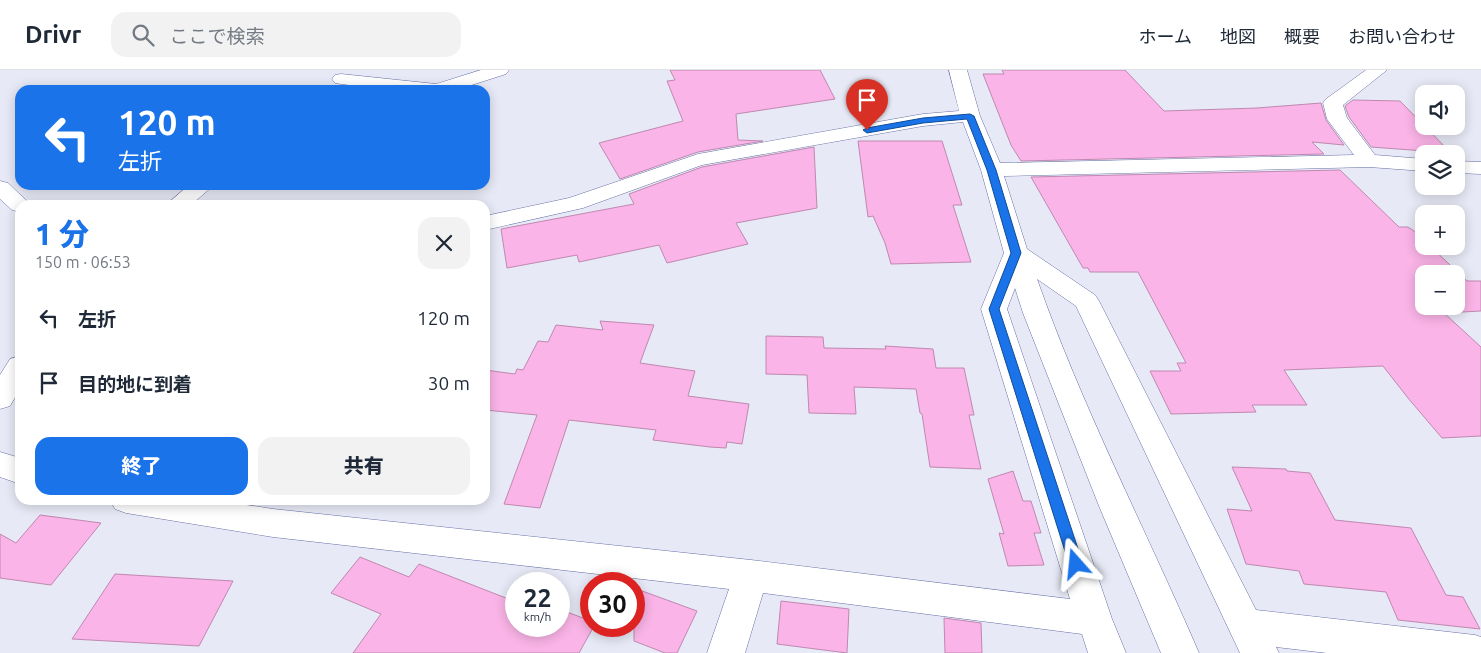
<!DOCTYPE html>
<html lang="ja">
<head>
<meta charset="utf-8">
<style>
  :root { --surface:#fff; --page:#f2f2f3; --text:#1f2937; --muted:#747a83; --line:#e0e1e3; --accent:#1a73e8 }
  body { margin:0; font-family:Ubuntu,"Noto Sans JP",sans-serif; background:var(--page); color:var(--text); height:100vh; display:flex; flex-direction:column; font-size:19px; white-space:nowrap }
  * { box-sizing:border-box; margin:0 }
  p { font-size:16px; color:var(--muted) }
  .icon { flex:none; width:28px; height:28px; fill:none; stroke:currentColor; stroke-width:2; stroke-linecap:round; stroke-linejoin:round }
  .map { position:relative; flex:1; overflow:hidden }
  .sheet { position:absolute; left:15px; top:130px; width:475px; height:305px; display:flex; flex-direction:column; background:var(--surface); border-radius:15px; box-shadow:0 2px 12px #0003 }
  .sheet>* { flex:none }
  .guide { position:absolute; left:15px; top:15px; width:475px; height:105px; border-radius:15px; box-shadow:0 2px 12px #0003; background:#1a73e8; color:#fff; overflow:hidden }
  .controls { position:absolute; left:1415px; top:15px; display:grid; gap:10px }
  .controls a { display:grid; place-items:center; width:50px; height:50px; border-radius:10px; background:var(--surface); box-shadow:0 2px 12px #0003; font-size:25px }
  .speed { position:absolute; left:505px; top:502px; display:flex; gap:10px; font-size:25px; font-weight:700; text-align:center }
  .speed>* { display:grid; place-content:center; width:65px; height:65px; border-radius:50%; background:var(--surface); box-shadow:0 2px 12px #0003; line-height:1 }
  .speed small { font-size:12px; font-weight:400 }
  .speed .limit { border:8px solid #d22; background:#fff; color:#111 }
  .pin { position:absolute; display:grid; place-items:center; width:42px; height:42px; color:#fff; margin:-51px -21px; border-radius:50% 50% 50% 0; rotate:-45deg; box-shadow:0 0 5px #0007 }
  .pin .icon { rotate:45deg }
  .me { position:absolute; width:55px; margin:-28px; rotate:342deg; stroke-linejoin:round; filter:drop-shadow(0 0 4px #0008) }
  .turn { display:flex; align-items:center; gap:18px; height:105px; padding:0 20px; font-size:22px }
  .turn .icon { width:65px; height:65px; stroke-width:2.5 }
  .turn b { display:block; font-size:35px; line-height:42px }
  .round { display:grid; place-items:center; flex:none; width:52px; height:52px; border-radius:15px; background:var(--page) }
  .summary { display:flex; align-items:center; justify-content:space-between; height:85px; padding:0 20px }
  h1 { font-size:30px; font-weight:800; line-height:38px; color:var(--accent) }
  .cta { display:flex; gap:10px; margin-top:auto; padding:10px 20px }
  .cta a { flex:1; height:58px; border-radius:15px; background:var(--accent); color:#fff; font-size:20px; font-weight:800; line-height:58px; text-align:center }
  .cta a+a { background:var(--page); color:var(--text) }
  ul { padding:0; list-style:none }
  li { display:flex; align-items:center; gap:15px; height:65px; padding:0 20px }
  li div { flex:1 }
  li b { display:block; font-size:19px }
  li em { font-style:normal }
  header { display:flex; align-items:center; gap:30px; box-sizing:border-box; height:70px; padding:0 25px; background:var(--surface); border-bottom:1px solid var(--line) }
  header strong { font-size:24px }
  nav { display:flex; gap:28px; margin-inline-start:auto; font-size:18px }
  .search { width:350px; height:45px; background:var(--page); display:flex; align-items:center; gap:12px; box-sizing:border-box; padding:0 18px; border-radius:15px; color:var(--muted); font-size:19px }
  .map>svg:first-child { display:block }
  .building { fill:#fab4e7; stroke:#bf88b0; fill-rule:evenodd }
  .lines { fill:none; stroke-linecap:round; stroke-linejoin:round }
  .minor-casing { stroke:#676fa6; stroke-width:1 }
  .minor { fill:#fff; fill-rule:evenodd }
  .route { fill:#1a73e8; stroke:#114b97 }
</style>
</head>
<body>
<header>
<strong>Drivr</strong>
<div class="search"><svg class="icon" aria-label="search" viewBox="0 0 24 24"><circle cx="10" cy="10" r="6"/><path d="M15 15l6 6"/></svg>ここで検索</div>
<nav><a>ホーム</a><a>地図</a><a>概要</a><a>お問い合わせ</a></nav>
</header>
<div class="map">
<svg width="1481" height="583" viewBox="0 0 1481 583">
  <rect width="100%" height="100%" fill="#e7e9f6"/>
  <!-- building -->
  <path class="building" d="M670,0H820L835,29L736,44L738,70L763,71L698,82L620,109L599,73L683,51L667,11L675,10Z
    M1002,0H1125L1164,41L1257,38L1321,33L1326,50L1344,75L1312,72L1324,84L1021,91L1011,75L983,4H1004Z
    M1353,30L1400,31L1451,83L1371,77L1349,47L1345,36Z
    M858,71H942L962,135H953L971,192L891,194L885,173L873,146L868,147Z
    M814,77L817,138L736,153L748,174L667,193L659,175L579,192L577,185L507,198L501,159L634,134L629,124L702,97Z
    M1340,100L1399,157H1408L1417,163L1424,170V176H1430L1467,211H1481V241L1444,243L1481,277V366L1442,368L1408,328L1383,296L1284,300L1307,335H1252L1256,342L1171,344L1150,301H1181L1177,293H1186L1138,202H1090L1088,198H1083L1031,107ZM1424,204H1456V236H1424Z
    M600,251L654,255L640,293L695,301L688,326L749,334L742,374L727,372L726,378L710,377L653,370L656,360L569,350L540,438L504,434L537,345L485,340V300L515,304L517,299L523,300L538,271L548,272L556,255L603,260Z
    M766,266L823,267L824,278L886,279L885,276L933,279L936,298H964L974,345H969L981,399L930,397L922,344L920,343L916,319L854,317L856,344L809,343L807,305L766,304Z
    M1232,397L1286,399L1287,401L1310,403L1335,450L1411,458L1446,525L1463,527L1480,559L1398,550L1386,522L1304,514L1299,501L1246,494L1227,439L1252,441Z
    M1013,401L1023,431H1031L1041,463H1034L1044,495L1008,496L999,463L1004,464L988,409Z
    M40,445L101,453L51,515L0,508V464L16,473Z
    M360,487L409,507L419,494L516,532V556H559V539L591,551V556H594L579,583H353L381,544L331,523Z
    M115,504L233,511L199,576L72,569Z
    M634,518L697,541L677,583H665L634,571Z
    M781,531L849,539L847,583L777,574Z
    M944,548L981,553L982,583H945Z"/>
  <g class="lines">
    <defs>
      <path id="minor" d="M481,0H509L506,4L456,20H389L341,14L335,13L332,9L335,5L341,4L436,14Z
        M949,0H967L980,46L1000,93L1354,85L1327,49L1323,33L1326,29L1366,0H1387L1343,35L1347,48L1375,85L1424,89V101L1369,97L1004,106L1027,179L1095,225L1099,231L1256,540L1475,565L1481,567V583H1327L1276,577L1279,583H1240L1076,236L1037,209C1082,337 1145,458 1199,583H1161L1099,436L1023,243L1015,218L1007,239L1112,549L1126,583H1088L1082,564L763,523L745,583H707L729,519L273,467L126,443L115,439L110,430H214L273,439L751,490L1070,529L981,239L1004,183L981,100L963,52L923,56L702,95L583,138L485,160V146L569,128L698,84L923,44L959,41Z
        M1456,91L1481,92V104L1456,103Z
        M0,111L8,113L31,135H20V142L12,140L0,129Z
        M189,115H214L191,135H166Z
        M20,286V319L10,336L0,339V305L10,289Z
        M0,382L20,388V414L0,407Z"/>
    </defs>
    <!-- minor casing -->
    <use href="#minor" class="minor-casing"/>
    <!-- minor -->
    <use href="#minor" class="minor"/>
  </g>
  <!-- route -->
  <path class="route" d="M970,44L974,46L996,100L1021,183L999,239L1083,494L1081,498L1076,500L1071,498L1069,494L989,239L1011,183L987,100L967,49L923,53L867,63L863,60L867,58L923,48Z"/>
</svg>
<div class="controls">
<a><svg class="icon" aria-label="sound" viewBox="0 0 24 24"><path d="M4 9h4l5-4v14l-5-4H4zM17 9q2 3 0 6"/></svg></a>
<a><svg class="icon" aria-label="layers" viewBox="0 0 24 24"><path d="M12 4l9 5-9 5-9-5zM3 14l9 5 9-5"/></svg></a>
<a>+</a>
<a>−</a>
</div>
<div class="speed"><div>22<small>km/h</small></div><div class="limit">30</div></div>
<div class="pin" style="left:867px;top:60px;background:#d93025"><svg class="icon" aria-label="arrive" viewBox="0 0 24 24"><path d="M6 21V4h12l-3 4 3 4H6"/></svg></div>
<svg class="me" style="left:1076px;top:494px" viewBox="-20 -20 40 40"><path d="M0-17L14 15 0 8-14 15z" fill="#1a73e8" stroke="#fff" stroke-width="4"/></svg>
<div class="guide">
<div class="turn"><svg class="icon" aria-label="left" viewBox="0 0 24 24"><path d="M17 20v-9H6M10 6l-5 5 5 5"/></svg><div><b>120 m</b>左折</div></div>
</div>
<section class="sheet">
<div class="summary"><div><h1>1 分</h1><p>150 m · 06:53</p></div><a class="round"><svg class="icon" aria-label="close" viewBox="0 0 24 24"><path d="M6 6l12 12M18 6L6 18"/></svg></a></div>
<ul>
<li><svg class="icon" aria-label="left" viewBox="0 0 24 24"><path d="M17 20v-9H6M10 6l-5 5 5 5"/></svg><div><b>左折</b></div><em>120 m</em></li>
<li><svg class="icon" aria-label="arrive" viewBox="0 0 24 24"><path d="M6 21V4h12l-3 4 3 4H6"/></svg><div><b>目的地に到着</b></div><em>30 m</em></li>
</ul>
<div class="cta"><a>終了</a><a>共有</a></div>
</section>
</div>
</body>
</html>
